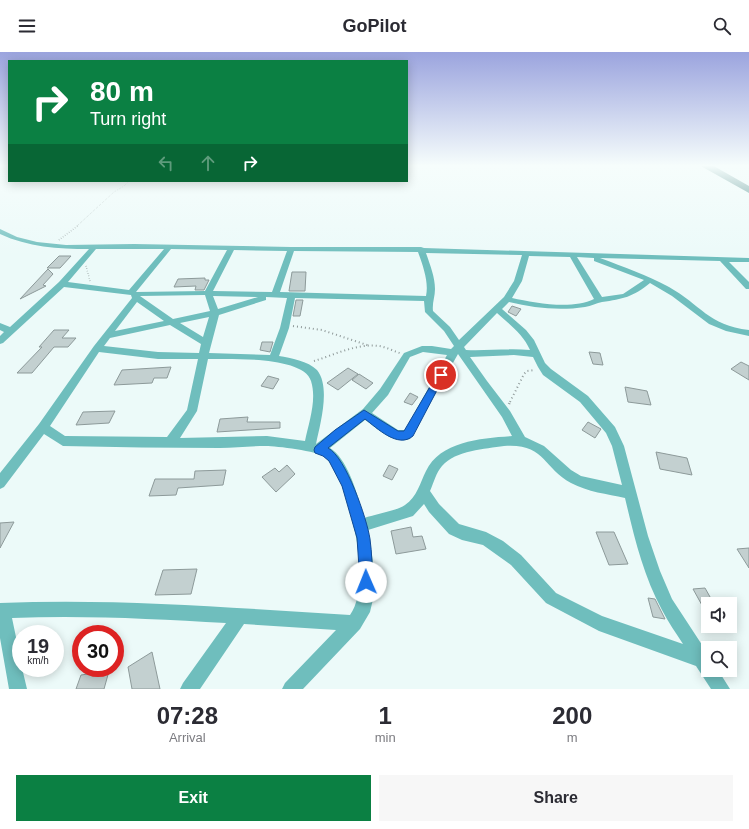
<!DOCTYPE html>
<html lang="en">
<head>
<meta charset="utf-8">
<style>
  :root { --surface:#fff; --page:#f7f7f7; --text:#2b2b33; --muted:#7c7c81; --accent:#0b8043 }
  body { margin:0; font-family:Helvetica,sans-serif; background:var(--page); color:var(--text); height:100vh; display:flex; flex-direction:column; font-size:15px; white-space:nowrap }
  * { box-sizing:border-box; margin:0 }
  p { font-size:13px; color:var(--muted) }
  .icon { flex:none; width:22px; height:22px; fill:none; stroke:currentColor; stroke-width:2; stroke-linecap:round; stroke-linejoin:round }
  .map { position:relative; height:637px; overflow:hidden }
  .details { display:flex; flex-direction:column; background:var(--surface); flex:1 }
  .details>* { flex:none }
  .top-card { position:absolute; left:8px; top:8px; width:400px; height:122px; border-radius:0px; box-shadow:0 2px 10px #0003; background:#0b8043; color:#fff; overflow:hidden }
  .controls { position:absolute; left:701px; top:545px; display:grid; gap:8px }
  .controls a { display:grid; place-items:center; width:36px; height:36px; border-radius:0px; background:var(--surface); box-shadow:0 2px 10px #0003; font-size:20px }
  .speed { position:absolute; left:12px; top:573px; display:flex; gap:8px; font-size:20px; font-weight:700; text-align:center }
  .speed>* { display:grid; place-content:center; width:52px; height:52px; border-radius:50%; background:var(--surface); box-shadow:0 2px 10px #0003; line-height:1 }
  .speed small { font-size:10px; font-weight:400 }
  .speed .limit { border:6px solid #d22; background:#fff; color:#111 }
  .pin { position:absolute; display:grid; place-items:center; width:34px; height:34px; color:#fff; margin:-17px; border:2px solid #fff; border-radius:50%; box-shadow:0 1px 4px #0007 }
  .me { position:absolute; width:44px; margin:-22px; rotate:359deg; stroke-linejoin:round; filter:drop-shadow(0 0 3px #0008) }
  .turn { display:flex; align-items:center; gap:14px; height:84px; padding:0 16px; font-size:18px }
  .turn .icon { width:52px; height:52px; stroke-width:2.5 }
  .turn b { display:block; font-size:28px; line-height:34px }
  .lanes { display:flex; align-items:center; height:38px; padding:0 16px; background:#0003; justify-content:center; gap:20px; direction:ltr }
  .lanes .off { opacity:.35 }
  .eta { display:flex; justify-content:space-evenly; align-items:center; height:68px; text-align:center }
  .eta b { font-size:24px; font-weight:800; line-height:28px }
  .cta { display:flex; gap:8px; margin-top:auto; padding:8px 16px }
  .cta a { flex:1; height:46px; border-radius:0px; background:var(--accent); color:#fff; font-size:16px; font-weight:800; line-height:46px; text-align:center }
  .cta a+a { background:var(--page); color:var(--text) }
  header { display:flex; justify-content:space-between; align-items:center; height:52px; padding:0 16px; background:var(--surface); font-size:18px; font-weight:800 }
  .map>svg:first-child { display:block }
  .building { fill:#c3d0d0; stroke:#8d9a9a }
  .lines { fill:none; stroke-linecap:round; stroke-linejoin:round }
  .path-far3 { stroke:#909a9a; stroke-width:1; stroke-dasharray:0.5 1.5; stroke-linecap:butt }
  .path-far2 { stroke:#909a9a; stroke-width:1.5; stroke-dasharray:0.5 2; stroke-linecap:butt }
  .path-far1 { stroke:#909a9a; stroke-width:2; stroke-dasharray:1 3; stroke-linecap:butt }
  .path { stroke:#909a9a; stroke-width:2.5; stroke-dasharray:1 3.5; stroke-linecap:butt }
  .street { fill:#6fbebd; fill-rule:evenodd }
  .highway { fill:#216a69; fill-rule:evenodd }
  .route { fill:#1a73e8; stroke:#114b97 }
</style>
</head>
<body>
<header><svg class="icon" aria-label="menu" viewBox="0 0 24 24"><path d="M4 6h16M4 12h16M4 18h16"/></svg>GoPilot<svg class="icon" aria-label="search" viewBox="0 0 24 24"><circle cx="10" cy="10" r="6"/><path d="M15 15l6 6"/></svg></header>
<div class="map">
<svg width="749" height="637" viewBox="0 0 749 637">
  <rect width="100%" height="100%" fill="#ecfaf9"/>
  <!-- building -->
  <path class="building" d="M59,204H71L60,216H47Z
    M48,217L53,222L43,233L46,234L20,247Z
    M292,220H306L305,239H289Z
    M205,226V228H209L204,238H195L196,234L174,235L178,227Z
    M296,248H303L300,264H293Z
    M512,254L521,257L516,264L508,260Z
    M54,278H69L62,286H76L68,295H54L32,321H17L42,295H39Z
    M262,290H273L270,300L260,298Z
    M589,300L600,301L603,313L593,312Z
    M741,310L749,314V328L731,317Z
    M171,315L167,326H154L152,331L114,333L122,318Z
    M348,316L358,322L338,338L327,331Z
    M359,322L373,331L366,337L352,328Z
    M268,324L279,327L273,337L261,334Z
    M625,335L647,339L651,353L628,350Z
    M410,341L418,345L412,353L404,350Z
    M115,359L109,371L76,373L83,360Z
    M248,365L247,370H280V376L217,380L220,367Z
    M588,370L601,377L595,386L582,378Z
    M656,400L687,406L692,423L660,417Z
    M287,413L295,422L276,440L262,425L275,416L279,420Z
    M389,413L398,417L392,428L383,424Z
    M226,418L223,433L178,436L176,443L149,444L155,427H194L195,419Z
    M14,470L0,496V471Z
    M411,475L413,485L422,484L426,497L396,502L391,479Z
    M596,480H614L628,512L609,513Z
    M749,496V516L737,497Z
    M197,517L191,542L155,543L163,518Z
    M705,536L714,552H708V564L693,537Z
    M648,546L655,547L665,567L653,565Z
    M152,600L160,637H132L128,615Z
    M109,619L104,637H76L81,623Z"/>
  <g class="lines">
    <!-- path-far3 -->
    <path class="path-far3" d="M77,174L114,140L124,134L129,129"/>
    <!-- path-far2 -->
    <path class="path-far2" d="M59,188L79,173
      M86,214L90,229"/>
    <!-- path-far1 -->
    <path class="path-far1" d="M293,274L322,278L370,294
      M314,309C334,303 357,291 379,294C386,295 393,299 400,301
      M510,350L524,322L527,319L535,318"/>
    <!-- path -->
    <path class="path" d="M509,352L510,349"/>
    <!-- street -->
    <path class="street" d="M0,177L17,185L37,190L66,193L134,192L291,195H421L424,196L749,206V210H729L749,230V237H746L720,209L600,206C624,215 647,223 669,235C701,253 708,273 749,278V284L726,279L709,272L672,244L650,231C633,245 623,247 602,250C597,251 591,254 585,255C559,259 534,256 509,250L502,257L526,278L534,288L545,311L551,317L588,344L615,375L624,394L648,484L660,519L672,547L708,602V618H718L730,637H711L696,614L599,579L546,551L511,513L483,493L462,488L449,482L429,460L424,452L413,464L368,478L374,516V543L370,560L360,577L303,637H282L285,631L336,578L244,572L200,637H180L183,631L226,571C155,567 84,563 12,566L21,609V616H22L27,637H9L0,586V551C117,546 234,556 350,563C364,544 360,503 355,480C349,458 342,421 325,405C318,399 276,394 266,394C251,394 235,396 220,396C168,396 116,395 63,394L44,382L4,435L0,437V421L39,372L94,294L132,246L131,243L64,235L3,291L0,292V284L4,280L0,278V271L10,275L59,230L89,197C58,197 28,195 0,182ZM96,197H164L129,238L68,230ZM171,197L227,198L205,239L136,240ZM234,198L287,199L272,240L213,239ZM294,199L418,200C423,214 429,230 426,244L280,240ZM426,201L522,203L514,229L504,245L459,288L450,275L433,259C432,251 435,245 435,237C435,225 430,213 426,201ZM529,204L570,205L594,247C572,258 535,251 512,246L522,229ZM577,205L594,206V209L644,228L623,242L602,245ZM205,243L210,259L173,267L140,244ZM213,244L258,245L218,257ZM266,245L287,246L280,276L270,303L209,301L219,263L266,248ZM295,246L424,249L425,260L444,279L454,294L451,297L432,294H422L404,301L380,337L363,357L316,392C320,373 331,335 317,318C308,309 291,306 279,304L289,276ZM137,250L164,269L115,279ZM497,261C509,272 523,282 530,298C508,296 487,299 466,298L464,295ZM209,265L203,285L180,271ZM170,273L201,292L199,301L158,300L104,294L110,286ZM99,300L158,307H198L187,358L167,385L65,384L50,374ZM423,300L447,303L405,378H398L372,361L388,343L410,305ZM458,302L502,365L512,384C482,386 440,389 426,419C420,431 417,445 405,453C396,459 376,462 364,466C358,445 349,408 330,396L365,368C377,376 394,393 410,387ZM514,303L533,305L538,315L543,323L580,350L606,381L612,394L622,433L581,424L571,418L544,394L525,385L510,359L487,329L470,305ZM208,307C229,307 304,304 311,329C317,348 309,370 305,389L267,384L180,386L197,359ZM504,394C545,391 543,416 571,431C588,440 607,442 625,446C634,484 643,523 662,558C668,570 676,581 683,592L602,564L556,541L521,503L503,489L486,480L459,472L439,452L430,439C434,430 436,421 442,414C456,398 485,397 504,394Z"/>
    <!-- highway -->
    <path class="highway" d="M699,113H712L749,134V141Z"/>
  </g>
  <!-- sky -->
  <linearGradient id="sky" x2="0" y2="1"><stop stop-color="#9ba4de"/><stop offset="0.56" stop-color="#f6fdfc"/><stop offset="1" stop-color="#f6fdfc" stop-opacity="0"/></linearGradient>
  <rect width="749" height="203" fill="url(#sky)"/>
  <!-- route -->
  <path class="route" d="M441,320L445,323L413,384C398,397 377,376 365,367L328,396C346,405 367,467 370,487C372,501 372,516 373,530L371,535L366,537L362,535L360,530L357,486L342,434L329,409L323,404L315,401L314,398L315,395L335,378L364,358L398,379H404L438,321Z"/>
</svg>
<div class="controls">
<a><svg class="icon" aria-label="sound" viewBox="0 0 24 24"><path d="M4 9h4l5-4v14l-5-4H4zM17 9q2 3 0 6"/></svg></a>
<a><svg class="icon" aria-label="search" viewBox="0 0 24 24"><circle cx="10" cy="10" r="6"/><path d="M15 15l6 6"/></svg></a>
</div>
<div class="speed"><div>19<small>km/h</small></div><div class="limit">30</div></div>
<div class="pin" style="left:441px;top:323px;background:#d93025"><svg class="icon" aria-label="arrive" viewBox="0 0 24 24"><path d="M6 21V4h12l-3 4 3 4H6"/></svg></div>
<svg class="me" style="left:366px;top:530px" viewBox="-20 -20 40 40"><circle r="19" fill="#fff"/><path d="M0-13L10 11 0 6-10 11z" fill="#1a73e8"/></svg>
<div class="top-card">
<div class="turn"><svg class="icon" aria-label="right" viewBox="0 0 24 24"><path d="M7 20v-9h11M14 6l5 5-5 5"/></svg><div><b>80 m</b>Turn right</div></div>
<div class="lanes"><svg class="icon off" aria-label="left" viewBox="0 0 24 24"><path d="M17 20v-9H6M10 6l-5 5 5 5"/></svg><svg class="icon off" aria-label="ahead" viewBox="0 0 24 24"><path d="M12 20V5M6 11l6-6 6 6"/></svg><svg class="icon" aria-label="right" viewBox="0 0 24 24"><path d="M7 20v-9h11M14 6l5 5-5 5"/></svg></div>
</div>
</div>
<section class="details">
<div class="eta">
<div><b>07:28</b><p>Arrival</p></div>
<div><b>1</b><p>min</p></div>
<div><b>200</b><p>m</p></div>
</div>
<div class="cta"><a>Exit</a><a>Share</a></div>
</section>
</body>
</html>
